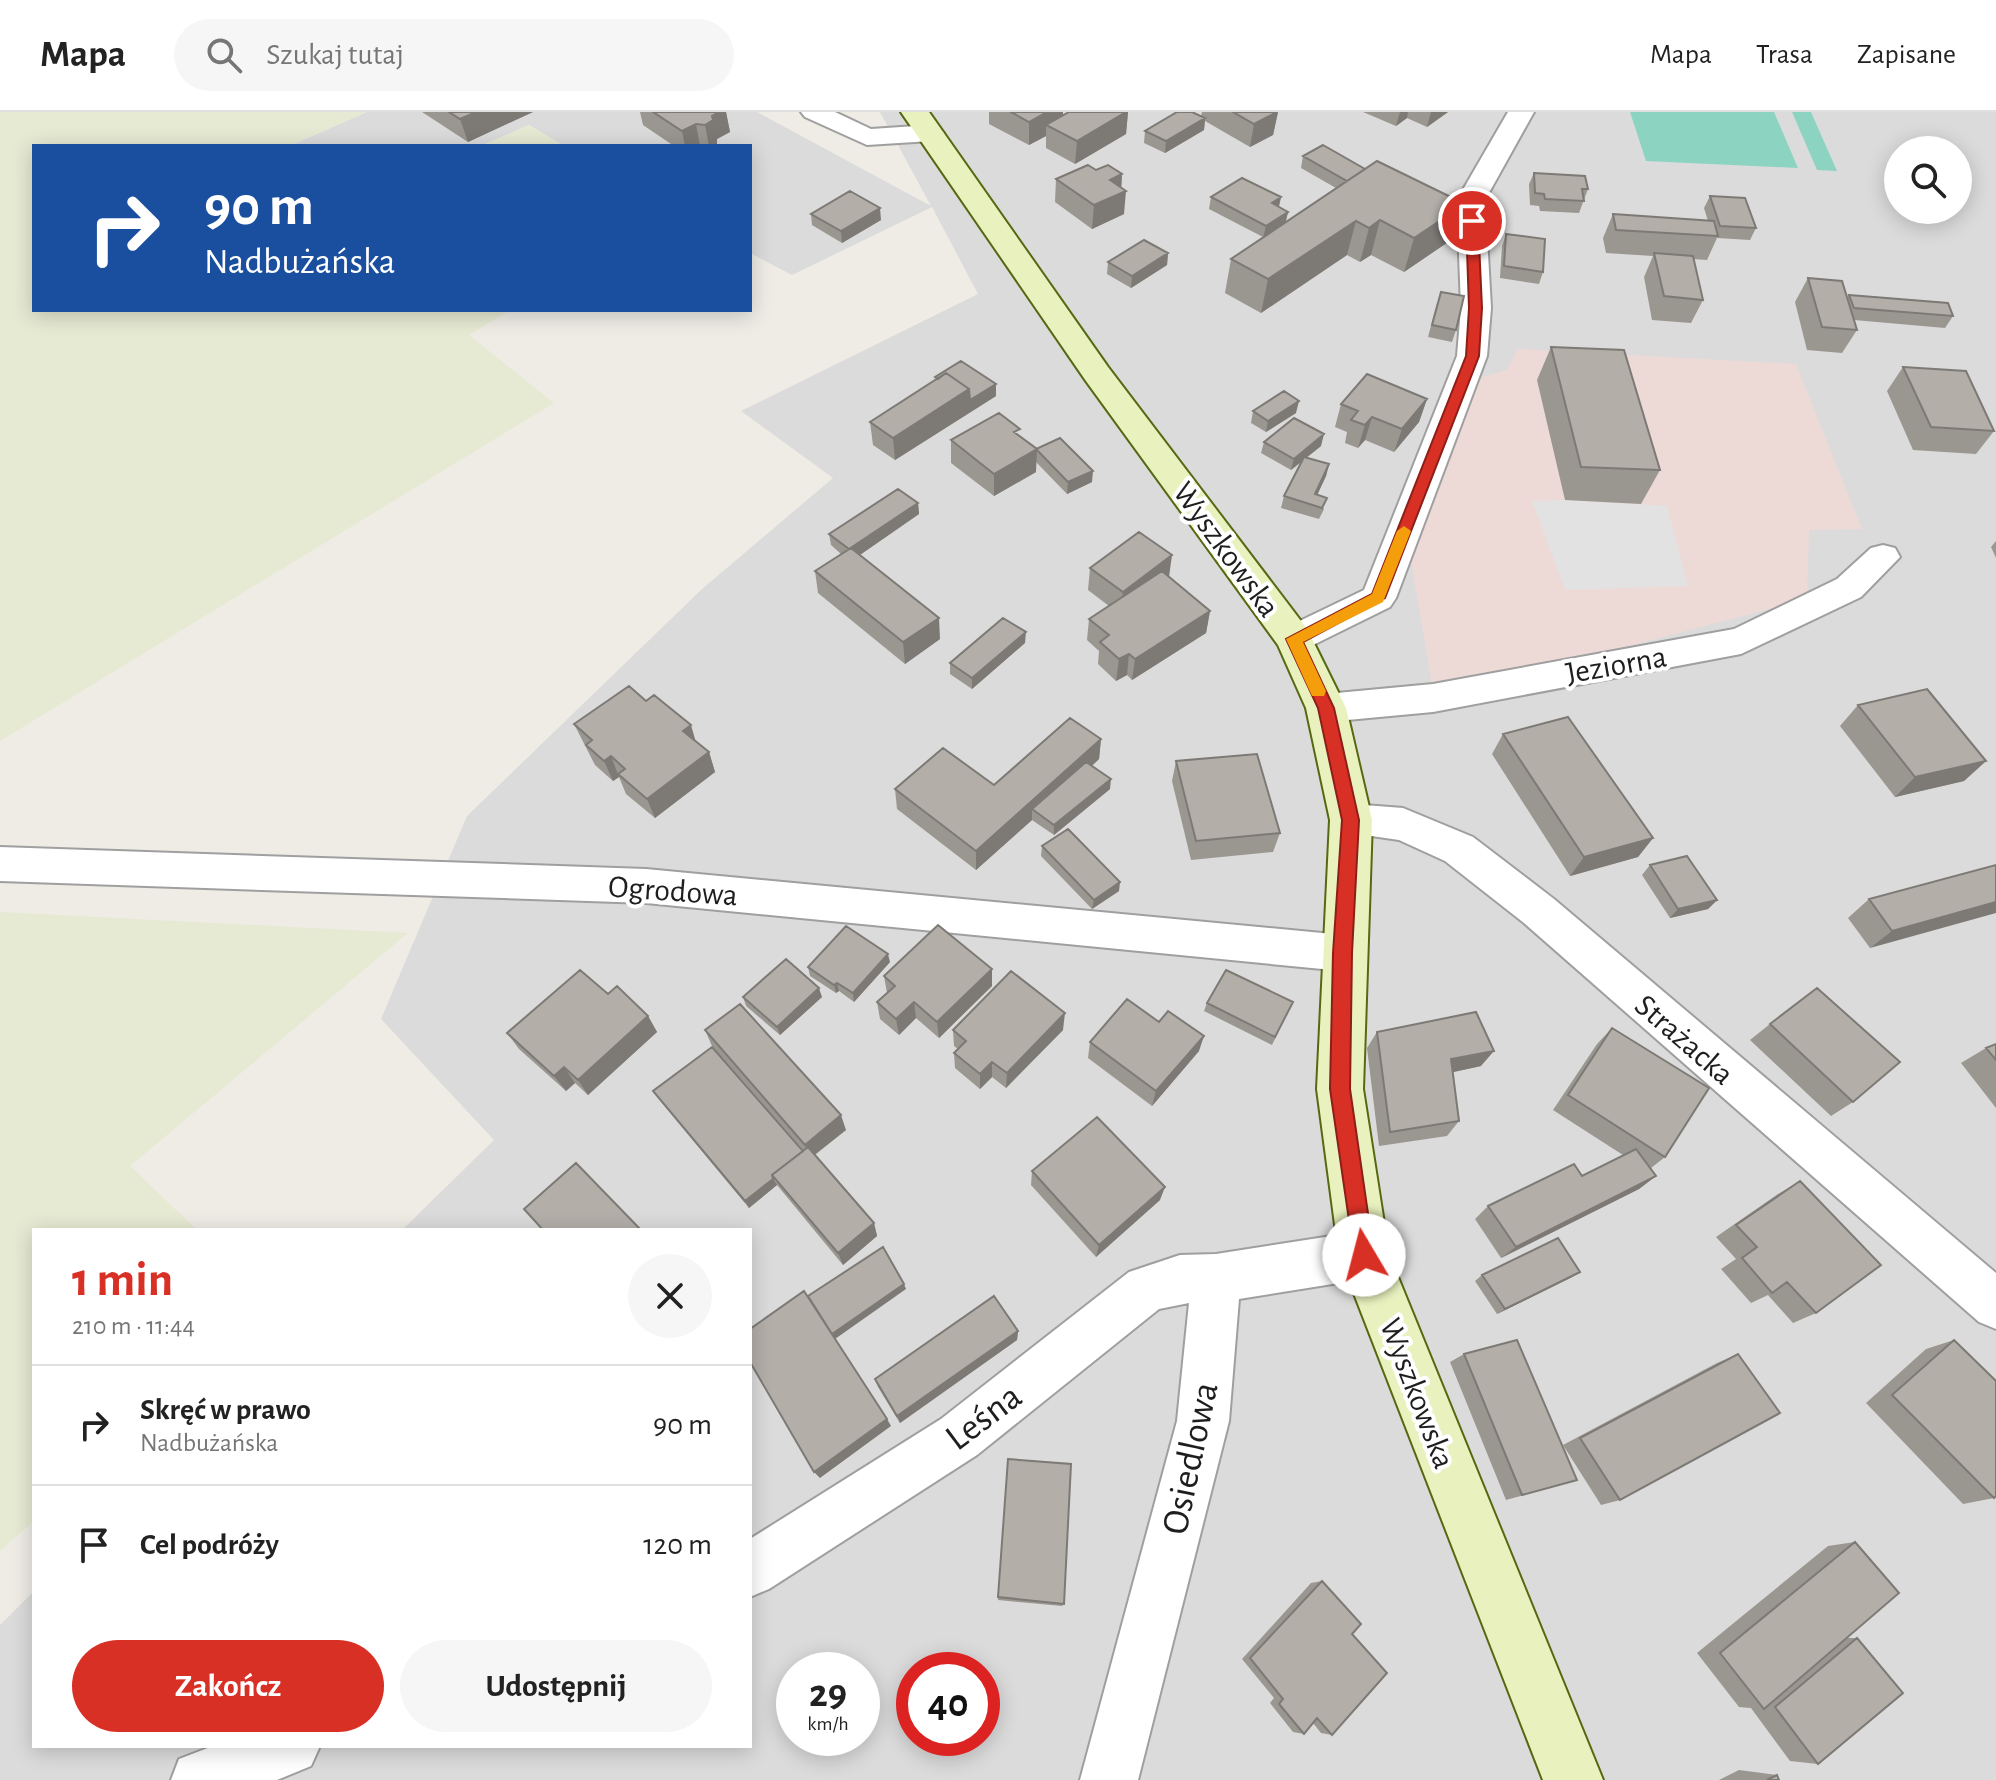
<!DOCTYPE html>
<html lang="pl">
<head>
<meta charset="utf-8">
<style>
  :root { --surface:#fff; --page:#f6f6f6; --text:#222; --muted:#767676; --line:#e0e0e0; --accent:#d93025 }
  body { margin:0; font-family:"Alegreya Sans",sans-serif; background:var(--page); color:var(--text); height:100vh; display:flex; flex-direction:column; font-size:30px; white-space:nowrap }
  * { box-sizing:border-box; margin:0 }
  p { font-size:26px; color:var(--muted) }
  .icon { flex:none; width:44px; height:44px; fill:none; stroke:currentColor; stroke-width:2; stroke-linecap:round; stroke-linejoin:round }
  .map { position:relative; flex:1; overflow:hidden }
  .details { position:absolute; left:32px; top:1116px; width:720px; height:520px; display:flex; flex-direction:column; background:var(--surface); border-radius:0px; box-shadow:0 4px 20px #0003 }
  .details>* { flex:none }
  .guide { position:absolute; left:32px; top:32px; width:720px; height:168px; border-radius:0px; box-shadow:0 4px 20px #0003; background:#1a4fa0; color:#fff; overflow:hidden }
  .fabs { position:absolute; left:1884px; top:24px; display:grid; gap:16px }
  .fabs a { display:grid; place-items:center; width:88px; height:88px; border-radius:50%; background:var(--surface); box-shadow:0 4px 20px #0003; font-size:40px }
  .speed { position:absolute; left:776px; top:1540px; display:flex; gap:16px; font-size:40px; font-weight:700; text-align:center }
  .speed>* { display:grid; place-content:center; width:104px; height:104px; border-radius:50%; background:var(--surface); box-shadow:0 4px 20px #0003; line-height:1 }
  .speed small { font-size:20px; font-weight:400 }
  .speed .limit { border:12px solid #d22; background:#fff; color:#111 }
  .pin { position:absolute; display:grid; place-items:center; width:68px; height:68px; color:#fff; margin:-34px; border:4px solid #fff; border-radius:50%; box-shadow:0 2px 8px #0007 }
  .me { position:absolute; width:88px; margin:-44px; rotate:352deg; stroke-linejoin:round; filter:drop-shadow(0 0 6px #0008) }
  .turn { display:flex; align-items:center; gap:28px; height:168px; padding:0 40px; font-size:36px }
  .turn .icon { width:104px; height:104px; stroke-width:2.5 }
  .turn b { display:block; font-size:56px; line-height:68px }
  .round { display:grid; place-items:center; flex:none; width:84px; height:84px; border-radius:42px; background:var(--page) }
  .head { display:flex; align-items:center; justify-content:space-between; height:136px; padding:0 40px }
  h1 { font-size:48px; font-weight:600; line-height:60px; color:var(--accent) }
  .cta { display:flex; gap:16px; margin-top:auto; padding:16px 40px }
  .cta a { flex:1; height:92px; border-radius:48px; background:var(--accent); color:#fff; font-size:32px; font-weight:600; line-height:92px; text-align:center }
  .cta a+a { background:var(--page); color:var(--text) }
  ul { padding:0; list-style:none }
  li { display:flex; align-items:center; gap:24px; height:120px; padding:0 40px; border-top:2px solid var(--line) }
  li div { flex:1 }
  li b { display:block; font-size:30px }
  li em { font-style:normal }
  header { display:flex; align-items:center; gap:48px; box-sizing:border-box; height:112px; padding:0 40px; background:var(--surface); border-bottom:2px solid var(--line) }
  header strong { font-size:38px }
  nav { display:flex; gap:44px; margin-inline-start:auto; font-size:28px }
  .search { width:560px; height:72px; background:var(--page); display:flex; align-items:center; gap:20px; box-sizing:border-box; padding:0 28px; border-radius:44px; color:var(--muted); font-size:30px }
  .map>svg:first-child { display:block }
  .residential { fill:#dcdbdb; fill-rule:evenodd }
  .commercial { fill:#eddad7 }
  .farmland { fill:#e6ead3 }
  .pitch { fill:#8cd4c1 }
  .parking { fill:#e2e2e2 }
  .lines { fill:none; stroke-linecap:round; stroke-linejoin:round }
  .street-casing { stroke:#9f9f9f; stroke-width:4 }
  .secondary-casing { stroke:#556912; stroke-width:4 }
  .street { fill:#fff; fill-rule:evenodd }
  .secondary { fill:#e9f2bf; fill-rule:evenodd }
  .wall { fill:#9a9690 }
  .shaded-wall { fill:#7d7a76 }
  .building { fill:#b3aea8; stroke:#7d7a76; stroke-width:2 }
  .route { fill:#d93025; stroke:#8d1f18; stroke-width:2 }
  .slow { fill:#f59e0b }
  .labels { text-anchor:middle; stroke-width:8; stroke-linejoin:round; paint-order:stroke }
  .street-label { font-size:32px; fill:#1e1e1e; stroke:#fff }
  .near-street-label { font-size:38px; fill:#1e1e1e; stroke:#fff }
</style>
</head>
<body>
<header>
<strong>Mapa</strong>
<div class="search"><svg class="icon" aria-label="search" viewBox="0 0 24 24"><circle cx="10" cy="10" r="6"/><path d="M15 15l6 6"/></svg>Szukaj tutaj</div>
<nav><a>Mapa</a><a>Trasa</a><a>Zapisane</a></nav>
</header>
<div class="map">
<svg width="1996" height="1668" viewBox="0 0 1996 1668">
  <rect width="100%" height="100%" fill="#eeece5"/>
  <!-- residential -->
  <path class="residential" d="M367,0H757L931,94L880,0H1996V1668H0V1513L34,1479V1634H750V1118H402L494,1028L381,907L467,704L702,477L833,366L741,299L978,182L932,95L792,163L750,141V34H564L529,13L481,34H289ZM1898,38H1958V98H1898ZM794,1558H862V1626H794ZM914,1558H982V1626H914Z"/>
  <!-- commercial -->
  <path class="commercial" d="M1518,237L1796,252L1862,417L1809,418L1807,487L1629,534L1432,572L1411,449L1479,266L1507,258Z"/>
  <!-- farmland -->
  <path class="farmland" d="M0,0H367L289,34H34V198H510L469,223L554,291L0,629Z
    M529,13L564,34H481Z
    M0,800L408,821L130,1054L197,1118H34V1409L0,1439Z"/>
  <!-- pitch -->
  <path class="pitch" d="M1630,0H1774L1798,56L1646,49Z
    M1792,0H1811L1837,59L1817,58Z"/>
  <!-- parking -->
  <path class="parking" d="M1565,388L1667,394L1688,474L1565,478L1532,389Z"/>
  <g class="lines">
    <defs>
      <path id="street" d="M801,0H835L871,17L931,13L944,21L931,29L867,33L805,5Z
        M1508,0H1534L1485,88L1491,196L1487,244L1396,486L1390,495L1307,536L1294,540L1281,536L1276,527L1281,518L1364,478L1457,244L1461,196L1457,88Z
        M1883,433L1895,436L1900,445L1861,485L1741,542L1433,600L1326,610L1313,606L1307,596L1313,586L1326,582L1433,572L1734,517L1837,467L1871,436Z
        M1351,692L1403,696L1473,725L1554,787L1996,1161V1217L1979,1210L1524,811L1445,749L1399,728L1337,719L1331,708L1337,697Z
        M0,735L646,757L1343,823L1358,828L1364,841L1358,854L1343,859L646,791L0,769Z
        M1364,1119L1381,1126L1388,1143L1381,1160L1364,1167L1239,1187L1229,1309L1138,1668H1080L1177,1309L1189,1191L1159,1197L977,1343L769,1477L750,1485V1427L941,1307L1129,1160L1180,1143L1216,1142Z
        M213,1634H320L311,1654L277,1668H171L179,1647Z"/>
      <path id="secondary" d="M901,0H929L1108,255L1307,517L1346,596L1372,708L1363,977L1389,1143L1603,1668H1543L1339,1143L1317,977L1330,708L1306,596L1278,533L1086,269Z"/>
    </defs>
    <!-- street casing -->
    <use href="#street" class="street-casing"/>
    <!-- secondary casing -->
    <use href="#secondary" class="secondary-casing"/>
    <!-- street -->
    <use href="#street" class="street"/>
    <!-- secondary -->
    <use href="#secondary" class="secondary"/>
  </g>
  <!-- wall -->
  <path class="wall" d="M422,0H533L468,30Z
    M640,0H726L730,20L717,27V32L713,34H674L643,13Z
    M989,0H1063V3L1069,0H1128L1126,22L1075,52L1046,36V24L1029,33L989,12Z
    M1202,0H1278L1273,23L1250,35L1205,9L1204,18L1165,41L1144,31L1145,19L1201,4Z
    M1363,0H1448L1427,15L1407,6L1396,14Z
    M1303,44L1365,57L1465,92L1454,126L1404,160L1371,143L1360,150L1347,143L1261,201L1225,181L1231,147L1263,125L1209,97L1211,85H1281L1279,95L1288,100L1286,110L1336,76L1301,56Z
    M1096,58L1122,62L1121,76L1124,102L1092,117L1055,90L1056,67Z
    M1534,61L1588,77L1579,101L1540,99L1539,94L1530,93L1529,72Z
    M1710,84L1756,116L1750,128L1717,126L1707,148L1693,147L1703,188L1691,211L1652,208L1644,165L1653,144L1606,141L1603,126L1613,102L1708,109L1704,96Z
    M811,102L881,108L842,131L812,113Z
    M1506,122L1543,160L1539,172L1500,166L1502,134Z
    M1168,141L1167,153L1131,176L1107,162L1108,150Z
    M1808,166L1847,186L1849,183L1953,204L1945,216L1854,208L1857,218L1842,241L1807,238L1795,190Z
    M1437,191L1456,218L1452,230L1428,225Z
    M1551,235L1660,358L1641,392L1565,388L1537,268Z
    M1903,255L1994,319L1976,342L1913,338L1887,279Z
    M935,265L996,272V284L895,348L873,333L870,310L936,268Z
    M1427,287L1419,310L1394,340L1365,328L1358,336L1345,331L1347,320L1335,315L1341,292Z
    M1253,299L1296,301L1266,320L1251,311Z
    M1020,324L1037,337L1092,370L1067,382L1036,350V360L994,384L951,351V328Z
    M1264,330L1321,334L1306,346L1329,352L1326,364L1317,383L1324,397L1319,407L1281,396L1284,384L1302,349L1291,358L1261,341Z
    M918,391L919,402L860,443L940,527L905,552L818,481L815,459L841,442L831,433L829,422Z
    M1996,429V446L1991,435Z
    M1090,456L1169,465L1210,499L1206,521L1132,568L1127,563L1116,569L1098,552L1099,539L1087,528L1089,507L1109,494L1088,478Z
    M1025,531L972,577L950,562V551Z
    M1858,593L1986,649L1964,669L1895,685L1840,614Z
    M574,612L696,630L709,640L715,660L655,706L626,682L619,665L613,669L595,653Z
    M1503,622L1653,726L1638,745L1570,764L1492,642Z
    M1101,627L1099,647L1092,654L1110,677L1054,723L1032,708L976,758L897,697L895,677L994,673Z
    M1176,649L1280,721L1273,740L1191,748L1172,669Z
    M1042,734L1119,779L1092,797L1041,744Z
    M1650,753L1717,788L1708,797L1670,806L1642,763Z
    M1996,753L1870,836L1848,806L1869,787Z
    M890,850L854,890L839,879L836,881L810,864L808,855Z
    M884,864L992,874L939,926L916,906L899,923L880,907L877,890L887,881Z
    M608,882L648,904L657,920L588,983L575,971L566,979L519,937L507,921Z
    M743,885H822L780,923L746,894Z
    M1293,890L1272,933L1204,899L1207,891Z
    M1770,912L1853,990L1831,1004L1750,928Z
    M1612,916L1665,1045L1651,1056L1656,1064L1639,1077L1501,1146L1475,1107L1488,1094L1582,1064L1623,1043L1553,998L1597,932Z
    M705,918L846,1018L815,1043L874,1111L877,1124L843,1153L777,1073L749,1096L658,986L653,979L803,1039H804L712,934Z
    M953,918H1063L1006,976L992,965L980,977L955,956L954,941L958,937L954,934Z
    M1377,920L1481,954L1453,960L1459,1009L1447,1024L1379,1034L1367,936Z
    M1090,930L1199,939L1152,994L1088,946Z
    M1996,932V996L1961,951L1986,936Z
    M1032,1059L1160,1088L1096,1145L1031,1073Z
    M1800,1069L1816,1201L1793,1211L1768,1183L1751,1191L1721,1157L1736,1147L1716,1125L1778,1082Z
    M1482,1163L1572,1165L1497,1202L1475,1169Z
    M1018,1219L1017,1228L900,1311L878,1275L875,1267Z
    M1954,1228L1994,1386L1963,1392L1866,1291L1926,1237Z
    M1464,1242L1560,1373L1506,1388L1450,1250Z
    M1738,1242L1620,1388L1601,1393L1563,1333L1717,1251Z
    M1008,1347L1064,1492L1062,1494L998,1488Z
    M1855,1430L1847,1526H1857L1818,1652L1790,1649L1751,1596L1739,1595L1697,1541L1828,1434Z
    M1322,1469L1352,1522L1332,1623L1321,1621L1313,1611L1304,1622L1293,1620L1270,1591L1274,1586L1242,1547L1311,1471Z
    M1739,1658L1777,1663L1779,1668H1719Z"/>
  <!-- shaded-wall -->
  <path class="shaded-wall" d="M476,0H533L468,30L460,7Z
    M719,0H726L730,20L717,27V32L713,34H709L705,13L712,4Z
    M1047,0H1063V14L1046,13V24L1029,33V10Z
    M1126,0H1128L1126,22L1075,52L1077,29Z
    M1278,0L1273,23L1250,35L1254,12Z
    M1400,0H1408L1407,6L1396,14Z
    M1431,0H1448L1427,15Z
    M1205,6L1204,18L1165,41L1166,29Z
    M696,12L700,34H685L682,19Z
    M1122,62L1121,81L1126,79L1124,102L1092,117L1094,93L1110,68Z
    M1281,85L1278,97L1272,91Z
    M1465,92L1454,126L1404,160L1414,126Z
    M880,96L881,108L842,131L841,119Z
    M1288,100L1285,111L1263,126L1266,114Z
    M1380,108L1371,143L1360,150L1369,116Z
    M1356,109L1347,143L1261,201L1268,167Z
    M1168,141L1167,153L1131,176L1132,164Z
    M996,272V284L895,348L893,326L969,277Z
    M1427,287L1419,310L1394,340L1402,317Z
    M1299,289L1296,301L1266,320L1268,309Z
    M1372,305L1365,328L1358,336L1365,313Z
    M1324,322L1321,334L1291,358L1294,347Z
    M1037,337L1036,360L994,384V362Z
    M1329,352L1326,364L1312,394L1315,382Z
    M1093,359L1092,370L1067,382L1068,370Z
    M918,391L919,402L851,449L849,437Z
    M1172,443L1169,465L1120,502L1123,480Z
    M1210,499L1206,521L1132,568L1135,547Z
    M939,506L940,527L905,552L903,530Z
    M1026,520L1025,531L972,577V566Z
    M1129,542L1127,563L1116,569L1119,547Z
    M691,613L697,634L683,619Z
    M1101,627L1099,647L1038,702L1032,697V708L976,758V739Z
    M709,640L715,660L655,706L647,687Z
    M611,644L619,665L613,669L604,649Z
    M1986,649L1964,669L1895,685L1915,665Z
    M1111,667L1110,677L1054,723V713Z
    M1653,726L1638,745L1570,764L1584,745Z
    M1120,770L1119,779L1092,797L1094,788Z
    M1717,788L1708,797L1670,806L1678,797Z
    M1996,790V801L1870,836L1892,819Z
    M888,842L890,850L854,890L853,881Z
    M992,857V874L939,926L937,910Z
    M837,871L839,879L836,881L834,873Z
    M819,876L822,885L780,923L777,915Z
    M914,890L916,906L899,923L896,907Z
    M1065,901L1063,918L1006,976L1007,961Z
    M648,904L657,920L588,983L578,968Z
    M1204,924L1199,939L1152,994L1156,979Z
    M1494,939L1481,954L1440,963L1451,947Z
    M992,950V965L980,977V962Z
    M564,955L575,971L566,979L554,964Z
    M841,1003L846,1018L810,1046L805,1033Z
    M1656,1064L1639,1077L1501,1146L1516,1135Z
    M773,1067L777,1073L749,1096L745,1089Z
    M1165,1075L1160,1088L1096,1145L1099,1133Z
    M874,1111L877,1124L843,1153L838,1141Z
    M1580,1160L1572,1165L1497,1202L1505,1197Z
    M904,1172L906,1177L835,1227L832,1222Z
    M1018,1219L1017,1228L900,1311L897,1304Z
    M887,1307L891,1314L820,1366L814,1360Z"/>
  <!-- building -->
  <path class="building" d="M449,0H476L460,7Z
    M653,0H719L712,4L713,8L705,13L696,12L682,19Z
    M1011,0H1047L1029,10Z
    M1069,0H1126L1077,29L1046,13Z
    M1177,0H1192L1205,6L1166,29L1145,19Z
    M1233,0H1277L1254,12Z
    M1323,33L1365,57L1347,69L1303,44Z
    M1377,49L1465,92L1414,126L1380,108L1369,116L1356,109L1268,167L1231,147Z
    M1088,53L1096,58L1108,53L1122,62L1110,68L1126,79L1094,93L1056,67Z
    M1534,61L1585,64L1588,77H1582L1584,89L1545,87L1544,82L1535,81Z
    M1242,66L1281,85L1272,91L1288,100L1266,114L1211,85Z
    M850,79L880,96L841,119L811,102Z
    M1710,84L1745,86L1756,116L1720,114Z
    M1613,102L1714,109L1718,124L1616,118Z
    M1506,122L1545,127L1543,160L1504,154Z
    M1144,128L1168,141L1132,164L1108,150Z
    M1654,141L1693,144L1703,188L1664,184Z
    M1808,166L1842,169L1857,218L1822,215Z
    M1441,180L1464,184L1456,218L1432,213Z
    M1849,183L1948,191L1953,204L1854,196Z
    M1551,235L1624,238L1660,358L1581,355Z
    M961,249L996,272L970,288L969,277L946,261L938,267L935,265Z
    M1903,255L1966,259L1994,319L1931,315Z
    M946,261L969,277L893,326L870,310Z
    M1367,262L1427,287L1402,317L1372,305L1365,313L1351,308L1358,299L1341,292Z
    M1284,279L1299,289L1268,309L1253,299Z
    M999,301L1020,317L1014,320L1037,337L994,362L951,328Z
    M1294,306L1324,322L1294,347L1264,330Z
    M1060,326L1093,359L1068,370L1036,337Z
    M1304,345L1329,352L1315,382L1327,386L1322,396L1284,384Z
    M898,377L918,391L849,437L829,422Z
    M1139,420L1172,443L1123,480L1090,456Z
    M851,436L939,506L903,530L815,459Z
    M1162,459L1210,499L1135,547L1129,542L1119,547L1100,530L1109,523L1089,507Z
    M1003,506L1026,520L972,566L950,551Z
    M629,574L646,589L654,583L691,613L683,619L709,640L647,687L618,662L625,657L611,644L604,649L586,633L592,628L574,612Z
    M1927,577L1986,649L1915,665L1858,593Z
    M1568,605L1653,726L1584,745L1503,622Z
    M1070,606L1101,627L976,739L895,677L943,636L994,673Z
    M1257,642L1280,721L1196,729L1176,649Z
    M1086,650L1111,667L1054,713L1032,697Z
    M1068,717L1120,770L1094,788L1042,734Z
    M1687,744L1717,788L1678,797L1650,753Z
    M1996,753V790L1892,819L1869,787Z
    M938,813L992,857L937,910L914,890L896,907L877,890L895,874L884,864Z
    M846,814L888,842L853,881L837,871L834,873L808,855Z
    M786,847L819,876L777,915L743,885Z
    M580,858L608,882L617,874L648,904L578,968L564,955L554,964L507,921Z
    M1226,858L1293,890L1275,925L1207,891Z
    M1011,859L1065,901L1007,961L992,950L980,962L954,941L966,929L953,918Z
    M1817,876L1900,950L1853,990L1770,912Z
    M1127,887L1159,910L1168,899L1204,924L1156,979L1090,930Z
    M740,892L841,1003L805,1033L705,918Z
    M1476,900L1494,939L1451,947L1459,1009L1390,1020L1377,920Z
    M1612,916L1709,976L1665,1045L1568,983Z
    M1996,932V948L1986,936Z
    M712,935L803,1039L772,1063L773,1067L745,1089L653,979Z
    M1097,1005L1165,1075L1099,1133L1032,1059Z
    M808,1035L874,1111L838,1141L772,1063Z
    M1636,1037L1656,1064L1516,1135L1488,1094L1574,1052L1582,1064Z
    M576,1051L641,1118H543L524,1097Z
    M1800,1069L1881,1153L1816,1201L1787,1170L1772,1181L1742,1146L1757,1135L1736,1113Z
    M1558,1126L1580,1160L1505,1197L1482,1163Z
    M883,1135L904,1172L832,1222L808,1184Z
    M804,1179L887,1307L814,1360L750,1250V1217Z
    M994,1184L1018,1219L897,1304L875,1267Z
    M1517,1228L1577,1368L1522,1383L1464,1242Z
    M1954,1228L1996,1269V1384L1994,1386L1892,1283Z
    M1738,1242L1780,1301L1620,1388L1580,1326Z
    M1008,1347L1071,1352L1064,1492L998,1485Z
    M1855,1430L1899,1481L1764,1597L1720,1541Z
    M1322,1469L1361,1512L1352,1522L1387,1561L1332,1623L1317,1606L1304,1622L1279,1592L1283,1587L1250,1546Z
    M1857,1526L1903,1581L1818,1652L1775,1595Z
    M1777,1663L1779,1668H1767Z"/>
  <!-- route -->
  <path class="route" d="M1472,106L1478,109L1482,196L1479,244L1385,486L1303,530L1334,596L1359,708L1352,841L1350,977L1374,1143L1371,1150L1364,1153L1357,1150L1354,1143L1330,977L1333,841L1342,708L1318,596L1286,527L1372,482L1466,244L1469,196L1466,109Z"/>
  <!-- slow -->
  <path class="slow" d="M1404,414L1411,419L1383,490L1303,530L1326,579L1324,584H1312L1286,527L1372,482L1397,419Z"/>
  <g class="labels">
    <!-- street labels -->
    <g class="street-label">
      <text transform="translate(1227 437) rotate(54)" y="11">Wyszkowska</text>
      <text transform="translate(1616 552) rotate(-10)" y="11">Jeziorna</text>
      <text transform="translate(673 778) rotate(4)" y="11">Ogrodowa</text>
      <text transform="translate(1685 927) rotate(41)" y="11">Strażacka</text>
      <text transform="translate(1418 1281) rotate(69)" y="11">Wyszkowska</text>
    </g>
    <!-- near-street labels -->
    <g class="near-street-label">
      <text transform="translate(983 1304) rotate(-37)" y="13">Leśna</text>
      <text transform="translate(1189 1346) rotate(-78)" y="13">Osiedlowa</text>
    </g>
  </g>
</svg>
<div class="fabs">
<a><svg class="icon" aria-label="search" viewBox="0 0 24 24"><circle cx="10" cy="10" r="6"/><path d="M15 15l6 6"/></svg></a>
</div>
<div class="speed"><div>29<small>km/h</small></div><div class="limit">40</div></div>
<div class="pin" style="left:1472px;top:109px;background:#d93025"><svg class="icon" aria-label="arrive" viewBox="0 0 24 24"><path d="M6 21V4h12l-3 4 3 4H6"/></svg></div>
<svg class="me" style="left:1364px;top:1143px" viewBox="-20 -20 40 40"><circle r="19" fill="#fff"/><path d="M0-13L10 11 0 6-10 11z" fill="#d93025"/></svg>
<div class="guide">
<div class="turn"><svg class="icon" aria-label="right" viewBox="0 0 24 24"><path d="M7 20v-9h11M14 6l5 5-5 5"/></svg><div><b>90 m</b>Nadbużańska</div></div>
</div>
<section class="details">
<div class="head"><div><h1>1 min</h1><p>210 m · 11:44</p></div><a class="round"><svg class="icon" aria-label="close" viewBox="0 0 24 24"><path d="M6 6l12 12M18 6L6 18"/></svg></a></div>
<ul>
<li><svg class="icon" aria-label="right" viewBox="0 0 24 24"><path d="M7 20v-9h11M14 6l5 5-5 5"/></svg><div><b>Skręć w prawo</b><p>Nadbużańska</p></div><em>90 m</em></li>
<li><svg class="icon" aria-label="arrive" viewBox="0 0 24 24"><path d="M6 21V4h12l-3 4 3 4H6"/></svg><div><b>Cel podróży</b></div><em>120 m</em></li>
</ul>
<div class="cta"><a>Zakończ</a><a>Udostępnij</a></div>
</section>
</div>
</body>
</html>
